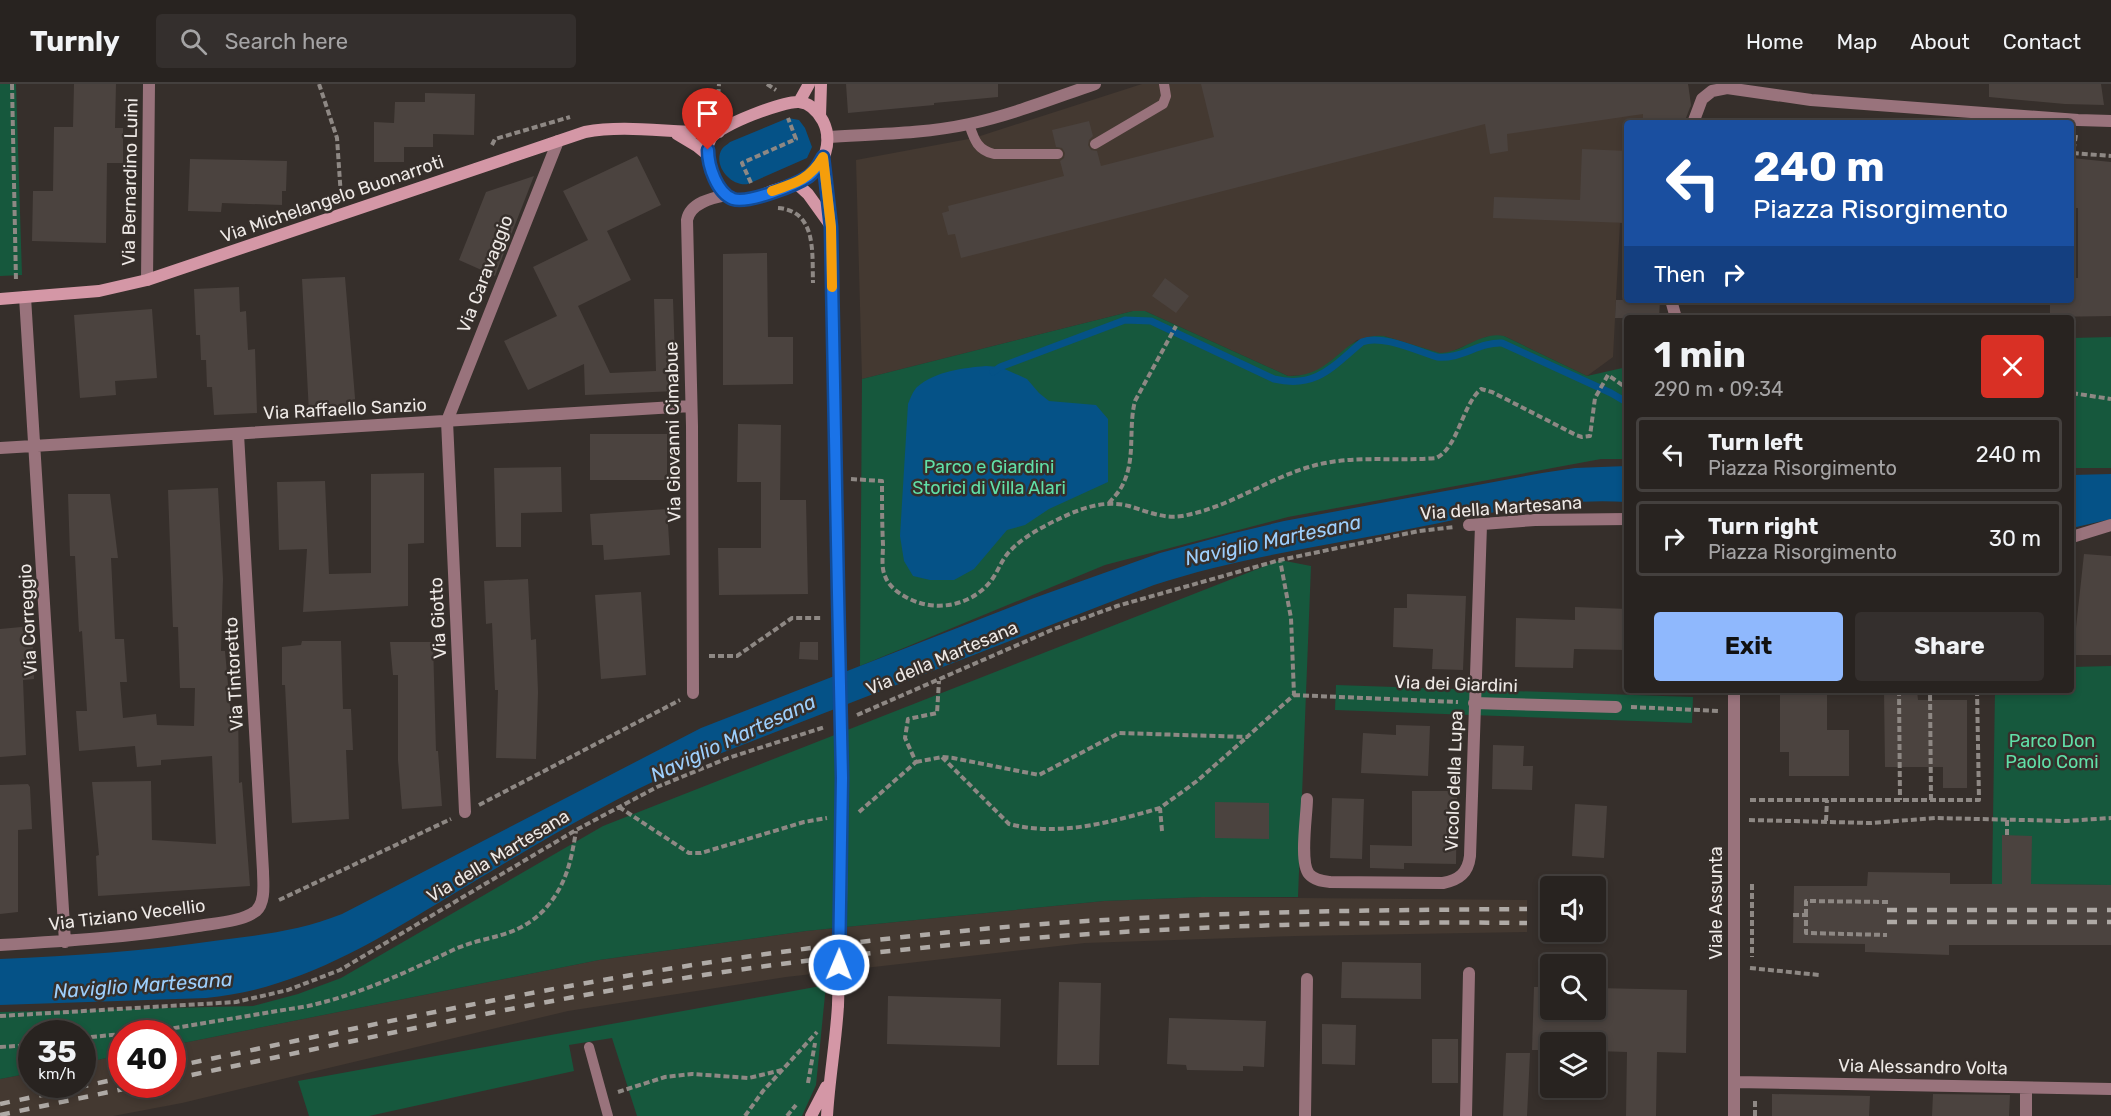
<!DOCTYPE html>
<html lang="en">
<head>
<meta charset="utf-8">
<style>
  :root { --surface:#282320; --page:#342f2d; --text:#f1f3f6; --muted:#a5a4a5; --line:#44403e; --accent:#8fb8fd }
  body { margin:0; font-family:Rubik,sans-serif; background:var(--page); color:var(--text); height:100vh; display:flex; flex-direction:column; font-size:22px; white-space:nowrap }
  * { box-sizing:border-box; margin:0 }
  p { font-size:20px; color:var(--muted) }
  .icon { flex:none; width:33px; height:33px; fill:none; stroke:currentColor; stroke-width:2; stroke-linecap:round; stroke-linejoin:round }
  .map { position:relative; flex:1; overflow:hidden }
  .details { position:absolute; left:1624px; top:231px; width:450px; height:378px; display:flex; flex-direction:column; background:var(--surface); border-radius:6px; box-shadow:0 3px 9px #0003,0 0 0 2px var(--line) }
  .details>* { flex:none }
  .top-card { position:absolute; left:1624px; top:36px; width:450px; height:183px; border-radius:6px; box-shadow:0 3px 9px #0003,0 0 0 2px var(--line); background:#1a4fa0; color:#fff; overflow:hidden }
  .tools { position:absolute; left:1540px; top:792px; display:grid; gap:12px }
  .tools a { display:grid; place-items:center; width:66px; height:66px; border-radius:6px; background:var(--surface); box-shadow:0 3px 9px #0003,0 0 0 2px var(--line); font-size:30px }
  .speed { position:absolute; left:18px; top:936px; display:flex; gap:12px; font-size:30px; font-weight:700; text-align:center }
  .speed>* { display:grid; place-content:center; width:78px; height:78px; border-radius:50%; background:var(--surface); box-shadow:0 3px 9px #0003,0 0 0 2px var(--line); line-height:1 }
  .speed small { font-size:15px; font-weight:400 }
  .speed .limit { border:9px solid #d22; background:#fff; color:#111 }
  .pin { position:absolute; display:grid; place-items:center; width:51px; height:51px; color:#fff; margin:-62px -26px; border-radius:50% 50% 50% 0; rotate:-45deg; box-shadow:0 0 6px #0007 }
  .pin .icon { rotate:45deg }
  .me { position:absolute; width:66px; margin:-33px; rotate:1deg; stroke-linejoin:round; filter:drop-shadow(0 0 4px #0008) }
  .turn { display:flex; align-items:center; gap:21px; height:126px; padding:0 30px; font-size:27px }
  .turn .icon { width:78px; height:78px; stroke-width:2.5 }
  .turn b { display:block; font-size:42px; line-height:51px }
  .then { display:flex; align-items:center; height:57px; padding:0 30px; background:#0003; gap:12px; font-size:22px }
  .round { display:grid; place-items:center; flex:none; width:63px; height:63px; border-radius:6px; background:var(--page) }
  .overview { display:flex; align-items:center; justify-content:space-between; height:102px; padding:0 30px }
  h1 { font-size:36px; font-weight:700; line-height:45px }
  .action { display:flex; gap:12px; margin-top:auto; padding:12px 30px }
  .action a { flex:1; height:69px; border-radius:6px; background:var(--accent); color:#111; font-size:24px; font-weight:700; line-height:69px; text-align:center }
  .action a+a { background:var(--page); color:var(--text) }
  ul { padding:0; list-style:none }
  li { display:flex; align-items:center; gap:18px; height:75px; margin:0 12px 9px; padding:0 18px; border:3px solid var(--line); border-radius:6px }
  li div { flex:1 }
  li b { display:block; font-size:22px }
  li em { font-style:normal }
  header { display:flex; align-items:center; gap:36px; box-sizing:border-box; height:84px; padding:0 30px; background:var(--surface); border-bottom:2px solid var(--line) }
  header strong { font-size:28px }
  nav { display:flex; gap:33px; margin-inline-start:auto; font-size:21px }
  .search { width:420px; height:54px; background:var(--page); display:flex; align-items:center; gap:15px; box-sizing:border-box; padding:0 21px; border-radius:6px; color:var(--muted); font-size:22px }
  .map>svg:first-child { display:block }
  .built { fill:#443931 }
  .green { fill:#16583d }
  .water { fill:#055287 }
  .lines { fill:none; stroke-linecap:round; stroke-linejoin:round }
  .stream { stroke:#055287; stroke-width:7 }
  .building { fill:#4b433f }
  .path { stroke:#8e8884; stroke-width:4; stroke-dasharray:6 3; stroke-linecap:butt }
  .lane { stroke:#99737c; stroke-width:10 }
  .street { stroke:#99737c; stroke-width:12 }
  .secondary { stroke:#d497a6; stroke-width:12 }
  .rail { stroke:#afaaa6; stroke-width:4.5; stroke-dasharray:10 10; stroke-linecap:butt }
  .secondary-bridge { stroke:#d497a6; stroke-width:12 }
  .route-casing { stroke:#114b97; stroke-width:15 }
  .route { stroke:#1a73e8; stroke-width:10 }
  .slow { stroke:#f59e0b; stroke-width:10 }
  .labels { text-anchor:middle; stroke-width:5; stroke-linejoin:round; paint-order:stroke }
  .street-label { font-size:18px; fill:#eee9e6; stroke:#362f2b }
  .park-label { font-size:18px; fill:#60e0a8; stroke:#362f2b }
  .water-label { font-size:20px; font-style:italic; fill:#9dcffd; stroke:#362f2b }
</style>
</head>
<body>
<header>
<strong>Turnly</strong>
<div class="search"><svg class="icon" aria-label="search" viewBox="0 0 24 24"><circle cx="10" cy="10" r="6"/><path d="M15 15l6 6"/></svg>Search here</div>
<nav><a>Home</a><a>Map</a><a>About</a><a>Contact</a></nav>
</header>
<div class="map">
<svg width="2111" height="1032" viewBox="0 0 2111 1032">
  <rect width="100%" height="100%" fill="#362f2b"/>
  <!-- built -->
  <path class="built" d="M1142,0H1688L1691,23L1643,30V39H1628L1627,139H1620L1613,273L1587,292L1504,252L1486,253L1448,269H1439L1384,252L1357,256L1319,287L1307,291L1288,292L1145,227H1133L862,295L856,76L974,54Z
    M1202,813L1527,816V848L1296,852L1085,859L786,893L568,927L182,1019L113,1032H0V995L31,989L32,1000H82L83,979L121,971L122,1000H172L173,961L599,876L806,847L1104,817Z"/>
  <!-- green -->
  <path class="green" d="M0,0H16L22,191L0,192Z
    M1133,227H1145L1288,292C1335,294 1341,248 1384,252L1440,269C1462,269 1481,247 1504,252L1587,292L1627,283V375H1601L1288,433L1105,481L860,582L862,295Z
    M2111,253V384H2072V254Z
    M1280,476L1311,482L1298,813H1202L1104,817L806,847L599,876L173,961L172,950H122L121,971L83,979L82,950H32L31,989L0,995V928L253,922L298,910L341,894L603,742Z
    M2111,582V801L1992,800L1995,606H2072V583Z
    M1336,601L1693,613L1692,639L1335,626Z
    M826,901L816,1001L802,1032H637L612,954L569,961L574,987L369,1032H309L298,997Z"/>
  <!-- water -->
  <path class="water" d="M788,34L799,36L805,44L812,63L807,74L748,100C731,103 712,81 722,65C724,62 727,61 730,58Z
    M986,282L1000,283L1027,295L1039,309L1049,317L1096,321L1108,335V398L1049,425L1025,441L1007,446L974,485L954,496H930L913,492L904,477L900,452L908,320C910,315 913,307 917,303C936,287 963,284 986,282Z
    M1627,382V418C1547,413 1468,434 1389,449C1310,464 1230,476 1154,501L683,684C605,718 532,763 460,806C401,841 343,879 278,899C255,907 231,911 206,914L0,921V875C74,872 147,867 221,856C262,851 302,846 342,830L701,644L1034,514L1160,469L1230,450L1284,437L1542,389L1575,384Z
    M2111,390V435L2072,444V391Z"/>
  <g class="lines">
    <!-- stream -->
    <path class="stream" d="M993,288L1000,283L1125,236L1151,237L1274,295C1316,305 1332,283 1362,258C1382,250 1417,267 1437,273C1460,276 1479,258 1502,259L1611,309L1628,319"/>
  </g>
  <!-- building -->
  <path class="building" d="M74,0H116L115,44H123V79H107L106,159L32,157L33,107H53L54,43H73Z
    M846,0H998V13L934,19V21L848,29Z
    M1201,0H1688L1691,21L1684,39H1643V30L1507,50L1508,67L1490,70L1485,40L961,174L955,150L948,151L942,129L949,127L948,122L1064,92L1060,77L1064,74L1065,69L1062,64L1056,63L1052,46L1089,37L1093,52L1089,56L1088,61L1091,66L1097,67L1101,82L1214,53Z
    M1989,0H2101L2104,21L2065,20L1989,13Z
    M425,9L475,10L474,51L433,50V63H404V78H374V38L394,39L395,18H425Z
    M1582,65L1628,67V139L1493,134L1494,113L1580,116Z
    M637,72L661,121L607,147L631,196L578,222L610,289L656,287L654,215H673L676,307L585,311L584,280L528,306L504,257L557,232L533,183L588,156L563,107Z
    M2072,74L2111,78V232L2050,233V216H2072V194H2078V124H2072Z
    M190,75L287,77L286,107H282V121L222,119L221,128L188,127Z
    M534,92L495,192L459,176L486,108Z
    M767,169L768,253H793V300L723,301V170Z
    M345,193L356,326L309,329L302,195Z
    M1165,194L1189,212L1176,229L1152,212Z
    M239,203L240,228L246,227L248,266L255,265L257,329L214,331L212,303H207L206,276H201L200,251H196L194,205Z
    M1616,216H1660L1659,234H1615Z
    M152,225L157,294L115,297L116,311L80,314L74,231Z
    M738,340L781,341L780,416H806L808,510L719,511L718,464H761V398H737Z
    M590,350H667V396H590Z
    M561,383L562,428L521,429V463H496L494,384Z
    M424,389V459L408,460V522L303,528L307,465L279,466L277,398L325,397L329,490L371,489V390Z
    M218,404L223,495L221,567H225L230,623H238L239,699L242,698L250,802L98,812L96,772L99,771L92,698L151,697L152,756L216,760L212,672L161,676V681L137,683L135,662L79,667L76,627H87L82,547L79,548L75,472H70L68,410H110L118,474H111L115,555H124L127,598H120L123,634L156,630L157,641L194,642L195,604H180L178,543H173L168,406Z
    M667,425L670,471L604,476L603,461H592L590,430Z
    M2084,470L2111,472V571H2073Z
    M528,495L531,556L536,555L538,608L536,675L496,674L498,606H495L492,539L486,540L484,497Z
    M641,508L646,591L601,595L595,511Z
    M1407,510L1466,512L1463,586L1432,585L1433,565L1393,563L1394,524H1407Z
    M1575,523L1628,525V566L1574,565L1573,584L1515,583L1516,534L1575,536Z
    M32,542L34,595L23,596L26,671L0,673V545Z
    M302,557H341L343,625H351L353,666H346L349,735L292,739L285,601H282V563L301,561Z
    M390,558H433L436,667H438L442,722L402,725L398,676V591H393Z
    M800,558H818V576L799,575Z
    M1786,606H1827V646H1849V692H1789V668H1780V610H1786Z
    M1884,606H1917L1918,616H1967V704H1943V683H1885Z
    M1396,641L1430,642L1428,692L1361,689L1363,649L1396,651Z
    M1493,661L1524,662L1523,682H1533L1532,706L1492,705Z
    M28,700L30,703L32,745L18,746V828L0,830V701Z
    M1412,707H1457L1456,780L1404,779V785L1370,784V761L1412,762Z
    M1332,714L1364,715L1362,775L1330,774Z
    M1215,718L1269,719V755L1215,754Z
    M1575,720L1607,722L1604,774L1572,772Z
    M2002,751L2032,752L2031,800L2111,801V861H1949V871L1865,868V860L1793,859L1794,802H1867L1868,788L1950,789V800H2002Z
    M1342,878L1421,879V915L1341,914Z
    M1059,898L1101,899L1099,981H1057Z
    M1534,903H1551V926H1596V904L1687,906L1686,969L1657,968L1656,1032H1626L1627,968L1596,967V958H1551V966H1532Z
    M888,912L1001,915L1000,963L887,960Z
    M1169,934L1266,937L1264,983L1243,982V987L1187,986L1186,981L1167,980Z
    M1322,940L1356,941L1355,981L1322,980Z
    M1432,955H1458V999H1432Z
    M1506,969H1530L1527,1032H1503Z
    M1772,1010L1870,1012L1869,1032H1772Z
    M1933,1010L2010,1011L2009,1032H1932Z"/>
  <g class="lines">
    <!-- path -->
    <path class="path" d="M12,0L16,197
      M319,0L337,54L341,113
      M767,0L776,6
      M717,29L719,0
      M1718,39L1725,36L1772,39
      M2076,51L2073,69L2111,72
      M492,61L495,55L570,33
      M751,99L742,79L796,55L788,34
      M778,124C817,127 812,169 813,199
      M2072,309L2111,315
      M851,395L882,397C882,418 882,439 883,461C883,471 881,483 885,492C890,506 907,515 920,519C947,527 977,517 993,494C999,485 1002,475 1010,467C1024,452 1044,442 1063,433C1084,423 1106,416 1129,422C1146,427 1163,435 1182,432C1228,424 1265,396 1309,383C1351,370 1393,378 1436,374C1458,364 1462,321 1481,305L1492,308L1576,351L1582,353L1590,352L1595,314L1608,291L1628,305
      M1109,419C1114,413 1120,407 1123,400C1136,374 1128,344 1135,317L1176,242
      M709,572H737L792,534H822
      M1899,606L1900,716
      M1294,611L1458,618
      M1631,623L1720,627
      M857,631L1054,545L1117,522L1280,476L1419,447L1454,443
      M942,673L1009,740C1059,753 1112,738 1160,724
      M916,678L942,673L953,674L1039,691L1119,649L1247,653L1294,611L1291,534L1280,476
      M1750,716H1979L1977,606
      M1931,716L1930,606H1944
      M479,721L680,616
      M619,723L689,769H701L804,738L827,734
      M859,728L916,678L905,654L908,635L937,629L939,597
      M1749,736L1871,739L1935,734L2066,737L2111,734
      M2007,736V751
      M1826,737L1827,716
      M1162,747L1160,724L1197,697L1246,654
      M1752,800V873
      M279,816L451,735
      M1793,831H1806V849L1887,851
      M1806,831V817L1888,818
      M1750,884L1819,891
      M0,932L236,918L288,906L340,886L576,746L657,703L728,674L825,643
      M138,950L308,922C358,911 407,888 453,866C488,850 514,856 544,826C566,802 571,778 576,747
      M82,954L122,950
      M0,963L32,961
      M808,999L815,959
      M618,1008L665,993L692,990L749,994L782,986
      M745,1032L763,1007L817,948
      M787,1032L796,1021
      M1755,1032V1014"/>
    <!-- lane -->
    <path class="lane" d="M969,40C974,55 977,66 994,70H1058
      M1095,60L1163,20L1166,12L1164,0
      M589,963L608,1032"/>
    <!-- street -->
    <path class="street" d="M1693,39L1702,15L1712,7L1727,4L1811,16L2078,36L2111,37
      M827,53C874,50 923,50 969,40C1012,31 1054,14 1095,0
      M147,196L149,0
      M25,213L65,858
      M1671,216L1676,234
      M0,364L691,322
      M1469,441L1535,436L1628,435
      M2072,453L2111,441
      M1734,606V1032
      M693,609L692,342L687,136C690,119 712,114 726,111
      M1474,619L1616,623
      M1307,715C1307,731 1299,778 1309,790C1314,796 1323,797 1330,798L1443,799C1459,796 1468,789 1470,772L1481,441
      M465,728L447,337L558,57
      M0,861C67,857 131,853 198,842C215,839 241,838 256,827C266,818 263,798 263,787L238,350
      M1734,998L2111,1005
      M1305,1032L1307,895
      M1466,1032L1469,889
      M2026,1032V1004"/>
    <!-- secondary -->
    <path class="secondary" d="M799,18C810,19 818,28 823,37C833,57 825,82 806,94C796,100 784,103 772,107C761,112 745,119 732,114C722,110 717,100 713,90C709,79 704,65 711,54C720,41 783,17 799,18Z
      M799,18L809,0
      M820,32L821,0
      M677,50L697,62L708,71
      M823,73L831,143L836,394
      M796,99L808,110L831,142
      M0,215L99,207L147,196L585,48C629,40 674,50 719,48
      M841,821L842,694
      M811,1032L826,1003
      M827,1032C829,995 836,958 838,921"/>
    <!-- rail -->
    <path class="rail" d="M1887,826H2111
      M1887,838H2111
      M172,983C370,941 567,898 766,870C884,854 1003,841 1122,835C1257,827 1392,826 1527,825
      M172,995C370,954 567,909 766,882C1019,848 1273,836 1527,839
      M0,1020L122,994
      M0,1031L147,1000"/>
    <!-- secondary-bridge -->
    <path class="secondary-bridge" d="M836,394L842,694
      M838,921L841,821"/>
  </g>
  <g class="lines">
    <defs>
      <path id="route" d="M708,66C708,82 717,109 733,115C748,120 796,101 809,92C816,87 819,80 823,73L831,143L838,509L842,694L839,881"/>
    </defs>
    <!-- route casing -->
    <use href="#route" class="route-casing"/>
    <!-- route -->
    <use href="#route" class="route"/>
    <!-- slow -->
    <path class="slow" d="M772,107C796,99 810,95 823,73L831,143L832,203"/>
  </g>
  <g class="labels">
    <!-- street labels -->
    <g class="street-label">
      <text transform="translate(130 98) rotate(-89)" y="6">Via Bernardino Luini</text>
      <text transform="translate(332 115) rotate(-19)" y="6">Via Michelangelo Buonarroti</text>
      <text transform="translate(485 190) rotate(-69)" y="6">Via Caravaggio</text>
      <text transform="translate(345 325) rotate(-3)" y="6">Via Raffaello Sanzio</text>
      <text transform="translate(673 348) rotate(-91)" y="6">Via Giovanni Cimabue</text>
      <text transform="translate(1501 424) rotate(-4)" y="6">Via della Martesana</text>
      <text transform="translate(438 534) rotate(-93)" y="6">Via Giotto</text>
      <text transform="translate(28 536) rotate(-93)" y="6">Via Correggio</text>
      <text transform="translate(942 574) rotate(-23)" y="6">Via della Martesana</text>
      <text transform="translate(234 590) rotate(-93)" y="6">Via Tintoretto</text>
      <text transform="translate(1456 600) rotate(2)" y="6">Via dei Giardini</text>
      <text transform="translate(1454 697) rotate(-88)" y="6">Vicolo della Lupa</text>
      <text transform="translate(498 772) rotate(-31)" y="6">Via della Martesana</text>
      <text transform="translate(1716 819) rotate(-90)" y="6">Viale Assunta</text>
      <text transform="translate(127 831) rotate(-7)" y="6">Via Tiziano Vecellio</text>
      <text transform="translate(1923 983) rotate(1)" y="6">Via Alessandro Volta</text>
    </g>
    <!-- park labels -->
    <g class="park-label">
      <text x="989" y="389">Parco e Giardini<tspan x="989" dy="21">Storici di Villa Alari</tspan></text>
      <text x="2052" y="663">Parco Don<tspan x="2052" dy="21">Paolo Comi</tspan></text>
    </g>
    <!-- water labels -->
    <g class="water-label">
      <text transform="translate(1273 456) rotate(-12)" y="7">Naviglio Martesana</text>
      <text transform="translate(733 654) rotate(-25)" y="7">Naviglio Martesana</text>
      <text transform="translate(143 901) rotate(-4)" y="7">Naviglio Martesana</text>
    </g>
  </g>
</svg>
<div class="tools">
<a><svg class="icon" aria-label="sound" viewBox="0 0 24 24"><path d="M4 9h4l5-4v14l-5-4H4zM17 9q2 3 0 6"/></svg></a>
<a><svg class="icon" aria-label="search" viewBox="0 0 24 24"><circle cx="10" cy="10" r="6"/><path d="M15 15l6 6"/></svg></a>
<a><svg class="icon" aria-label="layers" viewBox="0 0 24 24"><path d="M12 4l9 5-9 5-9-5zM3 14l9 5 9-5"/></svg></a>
</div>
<div class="speed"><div>35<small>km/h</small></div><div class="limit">40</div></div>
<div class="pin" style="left:708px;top:66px;background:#d93025"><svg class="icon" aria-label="arrive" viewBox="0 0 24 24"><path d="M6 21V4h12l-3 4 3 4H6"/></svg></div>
<svg class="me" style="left:839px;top:881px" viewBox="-20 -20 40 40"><circle r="17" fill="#1a73e8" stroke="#fff" stroke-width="3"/><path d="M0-11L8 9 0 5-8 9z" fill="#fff"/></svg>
<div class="top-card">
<div class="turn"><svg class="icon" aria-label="left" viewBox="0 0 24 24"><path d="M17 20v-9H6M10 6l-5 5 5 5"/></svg><div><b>240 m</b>Piazza Risorgimento</div></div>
<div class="then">Then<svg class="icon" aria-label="right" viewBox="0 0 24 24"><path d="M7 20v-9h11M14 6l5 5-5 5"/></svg></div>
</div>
<section class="details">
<div class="overview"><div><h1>1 min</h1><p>290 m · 09:34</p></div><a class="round" style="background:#d93025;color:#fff"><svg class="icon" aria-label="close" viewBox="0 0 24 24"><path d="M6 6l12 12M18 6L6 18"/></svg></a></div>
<ul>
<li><svg class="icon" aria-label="left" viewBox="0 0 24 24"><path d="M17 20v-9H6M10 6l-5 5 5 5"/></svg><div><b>Turn left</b><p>Piazza Risorgimento</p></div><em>240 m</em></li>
<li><svg class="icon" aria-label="right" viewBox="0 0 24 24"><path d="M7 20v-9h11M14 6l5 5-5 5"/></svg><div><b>Turn right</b><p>Piazza Risorgimento</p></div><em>30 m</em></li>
</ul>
<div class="action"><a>Exit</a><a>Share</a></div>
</section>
</div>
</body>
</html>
